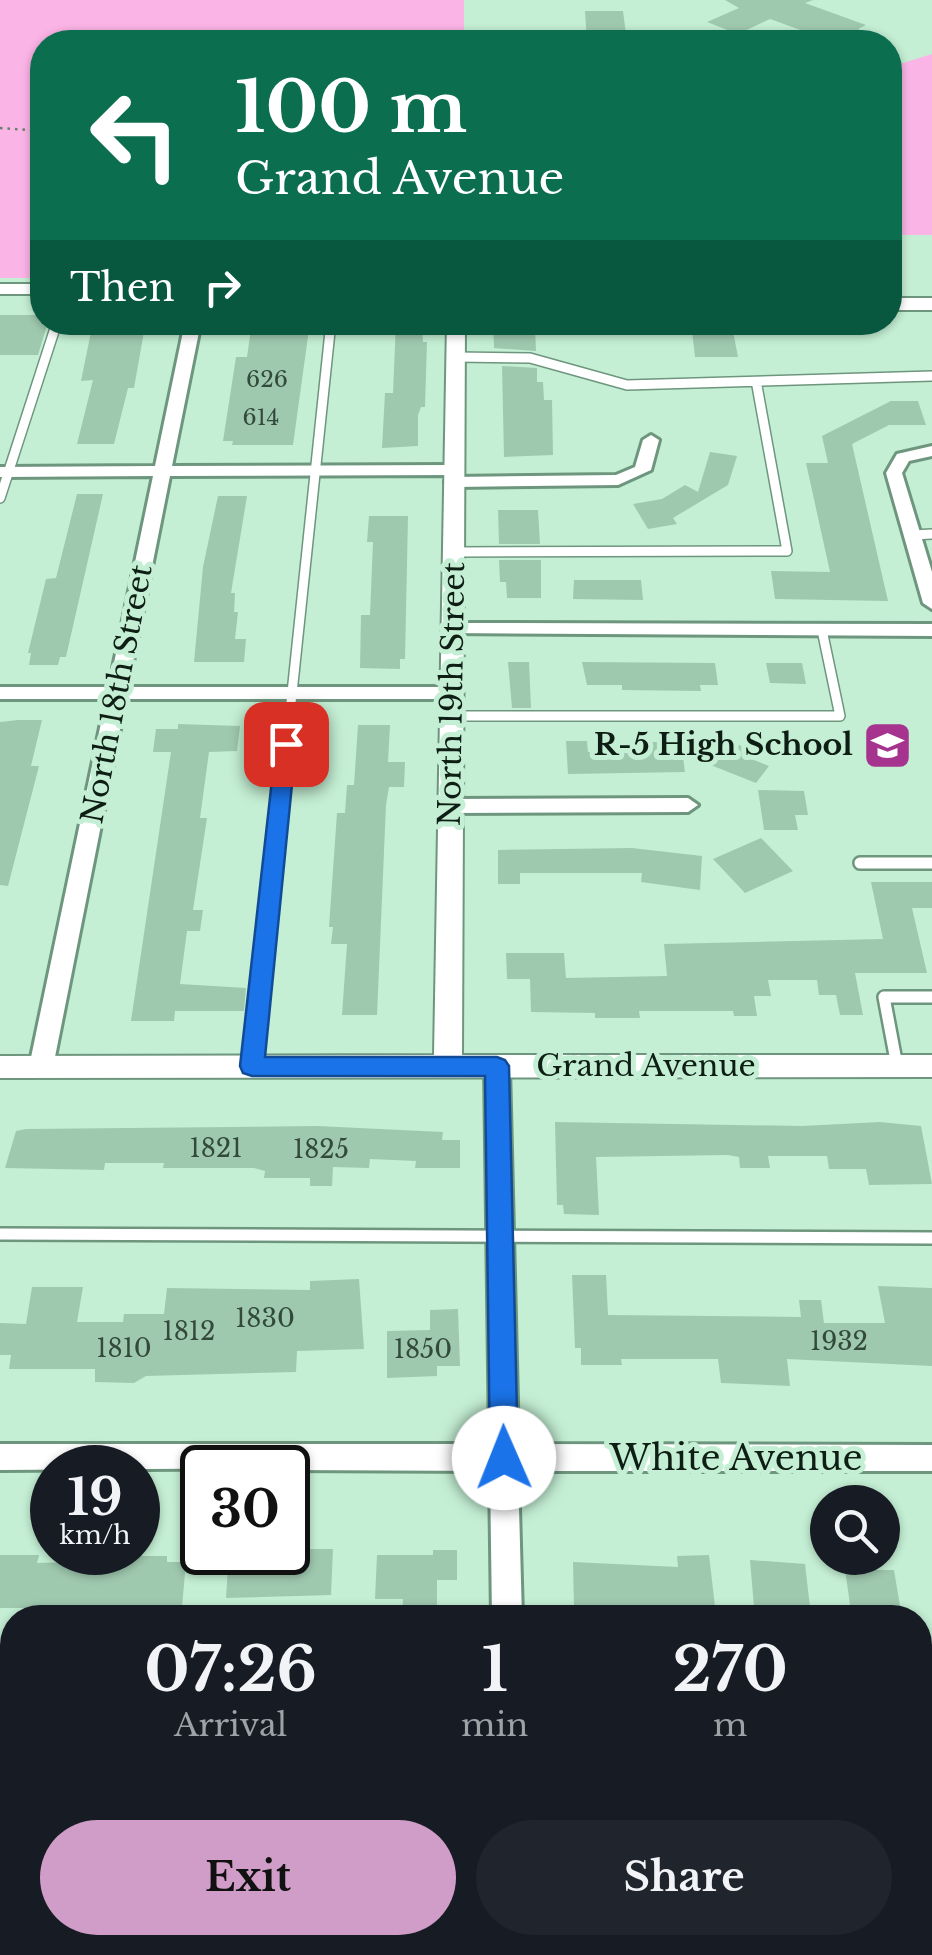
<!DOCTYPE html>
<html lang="en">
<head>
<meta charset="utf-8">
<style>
  :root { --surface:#171b24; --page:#20242c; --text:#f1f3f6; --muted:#9ea1a6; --accent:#cf9dc7 }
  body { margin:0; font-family:"Libre Baskerville",serif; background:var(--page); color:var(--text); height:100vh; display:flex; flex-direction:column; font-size:38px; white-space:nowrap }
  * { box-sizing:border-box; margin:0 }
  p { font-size:32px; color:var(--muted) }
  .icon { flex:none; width:55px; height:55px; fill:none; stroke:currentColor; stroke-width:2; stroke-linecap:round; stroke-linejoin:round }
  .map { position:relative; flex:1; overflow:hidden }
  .sheet { position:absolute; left:0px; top:1605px; width:932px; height:350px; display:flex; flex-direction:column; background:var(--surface); border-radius:40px 40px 0 0; box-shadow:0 2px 8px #0004 }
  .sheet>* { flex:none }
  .guide { position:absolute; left:30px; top:30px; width:872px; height:305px; border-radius:40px; box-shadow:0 2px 8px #0004; background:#0b6e4f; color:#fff; overflow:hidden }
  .controls { position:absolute; left:810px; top:1485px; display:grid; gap:20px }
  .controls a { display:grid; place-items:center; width:90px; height:90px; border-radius:50%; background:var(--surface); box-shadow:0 2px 8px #0004; font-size:50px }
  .speed { position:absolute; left:30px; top:1445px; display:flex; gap:20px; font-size:50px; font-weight:700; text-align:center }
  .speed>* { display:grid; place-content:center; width:130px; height:130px; border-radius:50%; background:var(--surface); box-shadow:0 2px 8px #0004; line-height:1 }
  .speed small { font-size:25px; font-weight:400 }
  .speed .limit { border:5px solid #111; border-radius:15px; background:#fff; color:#111 }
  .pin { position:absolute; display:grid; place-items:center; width:85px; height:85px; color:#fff; margin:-42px; border-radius:20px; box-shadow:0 5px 15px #0006 }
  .me { position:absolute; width:110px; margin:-55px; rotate:359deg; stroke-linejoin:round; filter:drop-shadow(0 0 8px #0008) }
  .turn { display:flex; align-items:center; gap:35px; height:210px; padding:0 40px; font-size:45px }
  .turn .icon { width:130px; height:130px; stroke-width:2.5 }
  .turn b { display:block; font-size:70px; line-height:85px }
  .then { display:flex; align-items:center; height:95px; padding:0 40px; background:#0003; gap:20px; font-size:38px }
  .eta { display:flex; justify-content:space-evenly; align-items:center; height:170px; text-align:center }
  .eta b { font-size:60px; font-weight:700; line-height:70px }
  .action { display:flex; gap:20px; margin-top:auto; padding:20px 40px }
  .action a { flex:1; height:115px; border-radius:60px; background:var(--accent); color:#111; font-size:40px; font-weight:700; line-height:115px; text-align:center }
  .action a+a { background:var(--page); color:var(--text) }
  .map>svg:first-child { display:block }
  .green { fill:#fbb4e6 }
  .building { fill:#9fc9af }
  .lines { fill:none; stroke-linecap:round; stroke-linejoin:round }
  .service-far2-casing { stroke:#6e967e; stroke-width:12 }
  .service-far1-casing { stroke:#6e967e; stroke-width:16 }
  .service-casing { stroke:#6e967e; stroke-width:20 }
  .minor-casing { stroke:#6e967e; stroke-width:6 }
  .tertiary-casing { stroke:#6e967e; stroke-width:4 }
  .path { stroke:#64806e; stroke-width:2.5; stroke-dasharray:2.5 5; stroke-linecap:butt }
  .service-far2 { stroke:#fff; stroke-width:9 }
  .service-far1 { stroke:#fff; stroke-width:11 }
  .service { stroke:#fff; stroke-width:15 }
  .minor { fill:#fff; fill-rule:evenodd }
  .tertiary { fill:#fff; fill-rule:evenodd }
  .route { fill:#1a73e8; stroke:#114b97; stroke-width:2.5 }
  .labels { text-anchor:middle; stroke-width:10; stroke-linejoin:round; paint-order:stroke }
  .far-number-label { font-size:22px; fill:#32493b }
  .number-label { font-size:25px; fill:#32493b }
  .street-label { font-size:30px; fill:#0e1e14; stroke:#c4efd4 }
  .poi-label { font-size:30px; font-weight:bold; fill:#0e1e14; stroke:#c4efd4; text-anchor:end }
  .near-street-label { font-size:35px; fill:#0e1e14; stroke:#c4efd4 }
</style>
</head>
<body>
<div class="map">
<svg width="932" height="1955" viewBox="0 0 932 1955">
  <rect width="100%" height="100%" fill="#c4efd4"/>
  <!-- green -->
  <path class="green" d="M0,0H464V42H42V278H0Z
    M932,54V235H890V67Z"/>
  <!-- building -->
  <path class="building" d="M725,0H813L805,3L866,25L858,29L886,42H834L770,19L738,34L707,22L739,8Z
    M585,11H623L627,42H587Z
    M0,315H42L40,322H48L38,355H0Z
    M93,322H144L145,326L134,388H128L114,444H77L93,380L81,381Z
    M252,322H310L293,445H232L233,441H223L236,357H247Z
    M396,322H422L423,342H427L425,407H421L418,415V446L382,448L385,393H393Z
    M493,322H528V327H535L536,351L494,348Z
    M692,330L733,331L738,357H695Z
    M502,366L537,368V382H543L544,400H552L553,455L504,457Z
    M891,401H918L926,425H889L852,444L888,601L775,599L771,571L830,572L806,463H828L822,436Z
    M710,452L737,456L728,485L673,518L677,524L648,529L633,504L662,499L685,485L698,492Z
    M77,494H103L66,657H60L58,665H29L31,653H28L46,579L56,578Z
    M218,496H247L231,593H235L234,612H238L235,639H246L244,662H194L203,567Z
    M498,510H538L540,544H499Z
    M369,516H408L405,659H400V669L360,668L361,615H370L373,542H367Z
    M499,560H541V598H507L506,582H500Z
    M574,580H641L643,600L573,599Z
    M508,662H529L531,708H512Z
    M582,662L715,663L718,685H700L701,691L622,690V685H587Z
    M766,663H802L806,684L770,683Z
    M18,720H42L31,766H39L8,886L0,885V722Z
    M178,724L240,726L237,751L209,752L200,818H207L193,910H203L200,931H187L180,984L246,988L244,1011H175L174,1021H131L171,752H153L156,729H178Z
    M358,725H390L388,762H405L404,787H389L386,805L377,1015H342L347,944H331L333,927H329L337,813H345L347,785H354Z
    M724,739L749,749L744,756L769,766L756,783L703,762Z
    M566,741H587L588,752H630V742H681L685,772L568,774Z
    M758,790L804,791L808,815H795L798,830H764Z
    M761,838L793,871L745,893L713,859Z
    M632,848L702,856L700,890L641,882L642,873H520V884H498V850Z
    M871,882H932V908H912L927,973H855L863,1015H840L836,995H819L817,980H768L771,996H754L757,1016H734L733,1011H639L640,1018H595V1013L531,1012L530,979H507L506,953H564L566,978L667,976L664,944L883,939Z
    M555,1122L802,1126L880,1122L921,1126L932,1184L869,1185L866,1169H829L827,1156H768L770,1168H740L739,1157L728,1155L596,1157L599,1215L564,1214L563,1205H557Z
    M317,1126L443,1132L442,1140H460V1168H415L416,1161L370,1159L369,1168L333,1167L332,1186H310V1178H264L265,1171L254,1168H163L164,1163H105L104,1170L5,1168L16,1131L26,1129Z
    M572,1275H606L608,1315L801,1317L799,1300H821L824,1323H885L878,1286L932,1288V1366L787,1359L790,1386L721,1383L718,1359H621L622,1365H581V1348H575Z
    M359,1279L364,1349L297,1351L296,1372L146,1376L134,1383L95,1382V1369H9L11,1355H0V1323L26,1324L32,1287H83L77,1322H123L124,1314H164L167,1288L310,1290V1281Z
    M458,1309L460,1366H437V1376L387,1378V1331L430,1330V1310Z
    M288,1549H333L331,1595L226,1598L229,1552H288Z
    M433,1550H457V1580H437V1618H402L403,1599H375L377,1555H433Z
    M0,1555H39L37,1563L134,1560L135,1556H167V1562H186L181,1618L66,1617L67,1608H0Z
    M709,1555L716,1615L659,1618L658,1608L574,1607L573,1562L678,1567L677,1556Z
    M750,1560L805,1564L810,1607H754Z
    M845,1570H894L902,1618H852Z"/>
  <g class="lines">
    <defs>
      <path id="service-far2" d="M456,357L530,358L627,385L932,376
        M0,498L57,322
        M912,535L932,534
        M454,552L787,551L757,386
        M452,716H840L822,630
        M288,731L331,322"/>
      <path id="service-far1" d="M860,863H932
        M897,1066L884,997H932
        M252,1067L288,728
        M0,1234L932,1238"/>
      <path id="service" d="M920,1735H932
        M0,1736H12"/>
      <path id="minor" d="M185,322H201L172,466L454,465L462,470L454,475L170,476L128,687H452L462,693L452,699H126L53,1067L49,1074H33L29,1067L106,699H0V687H109L153,476L0,477V467L155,466Z
        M651,435L659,440L651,470L618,485L454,487L445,482L454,477L616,475L635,467L643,440Z
        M932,446V456L909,461L902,473L932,572V609L923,603L886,473L897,454Z
        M454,623L932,624V636L447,633L445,629Z
        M688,798L698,805L688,812L450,813L440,806L450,799Z
        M497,1057L505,1059L509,1066L518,1444L932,1445V1471H518L522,1618H492L490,1471L288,1470V1468L0,1470V1444H490L485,1066L489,1059Z
        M494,1942H528V1955H494Z"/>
      <path id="tertiary" d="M0,284H42V294H0Z
        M890,298H932V310H890Z
        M447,322H465L462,1055H932V1077L0,1078V1056L434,1055Z"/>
    </defs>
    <!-- service-far2 casing -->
    <use href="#service-far2" class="service-far2-casing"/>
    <!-- service-far1 casing -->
    <use href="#service-far1" class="service-far1-casing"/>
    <!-- service casing -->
    <use href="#service" class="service-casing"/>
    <!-- minor casing -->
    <use href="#minor" class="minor-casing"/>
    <!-- tertiary casing -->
    <use href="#tertiary" class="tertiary-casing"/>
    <!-- path -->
    <path class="path" d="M0,128L42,131"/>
    <!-- service-far2 -->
    <use href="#service-far2" class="service-far2"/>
    <!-- service-far1 -->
    <use href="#service-far1" class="service-far1"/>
    <!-- service -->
    <use href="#service" class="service"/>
    <!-- minor -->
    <use href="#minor" class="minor"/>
    <!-- tertiary -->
    <use href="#tertiary" class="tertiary"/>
  </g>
  <!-- route -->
  <path class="route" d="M286,737L296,744L265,1057H497L505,1060L509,1066L518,1458L514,1467L504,1471L494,1467L490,1458L485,1076H252L243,1073L240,1066L276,744Z"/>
  <!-- icons -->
  <defs>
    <symbol id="school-square" viewBox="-11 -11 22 22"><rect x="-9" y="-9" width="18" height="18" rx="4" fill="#a6338e" stroke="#c4efd4"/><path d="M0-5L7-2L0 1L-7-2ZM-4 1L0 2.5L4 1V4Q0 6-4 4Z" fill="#fff"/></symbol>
  </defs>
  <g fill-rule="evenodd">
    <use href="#school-square" x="860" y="718" width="55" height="55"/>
  </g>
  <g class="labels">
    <!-- far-number labels -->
    <g class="far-number-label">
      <text x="267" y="387">626</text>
      <text x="261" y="425">614</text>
    </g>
    <!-- number labels -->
    <g class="number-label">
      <text x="216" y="1157">1821</text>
      <text x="321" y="1158">1825</text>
      <text x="265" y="1327">1830</text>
      <text x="189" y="1340">1812</text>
      <text x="839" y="1350">1932</text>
      <text x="124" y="1357">1810</text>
      <text x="423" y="1358">1850</text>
    </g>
    <!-- street labels -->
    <g class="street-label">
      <text transform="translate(117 694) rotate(-79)" y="10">North 18th Street</text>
      <text transform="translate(452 694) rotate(-89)" y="10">North 19th Street</text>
      <text x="646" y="1076">Grand Avenue</text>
    </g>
    <!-- poi labels -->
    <g class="poi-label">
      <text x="853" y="755">R-5 High School</text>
    </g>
    <!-- near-street labels -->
    <g class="near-street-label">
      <text x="736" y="1470">White Avenue</text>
    </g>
  </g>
</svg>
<div class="controls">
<a><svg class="icon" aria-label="search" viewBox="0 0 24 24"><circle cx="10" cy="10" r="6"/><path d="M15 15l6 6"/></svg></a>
</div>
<div class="speed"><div>19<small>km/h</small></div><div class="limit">30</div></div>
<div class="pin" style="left:286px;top:744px;background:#d93025"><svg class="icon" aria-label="arrive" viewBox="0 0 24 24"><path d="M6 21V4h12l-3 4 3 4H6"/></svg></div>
<svg class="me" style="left:504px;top:1458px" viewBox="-20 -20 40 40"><circle r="19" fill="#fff"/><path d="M0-13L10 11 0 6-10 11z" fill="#1a73e8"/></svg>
<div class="guide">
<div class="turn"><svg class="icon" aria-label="left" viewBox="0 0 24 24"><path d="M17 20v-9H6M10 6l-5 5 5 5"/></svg><div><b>100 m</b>Grand Avenue</div></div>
<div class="then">Then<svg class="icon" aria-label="right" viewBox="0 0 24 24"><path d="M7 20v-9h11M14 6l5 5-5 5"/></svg></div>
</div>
<section class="sheet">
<div class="eta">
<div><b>07:26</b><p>Arrival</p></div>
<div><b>1</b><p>min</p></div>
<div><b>270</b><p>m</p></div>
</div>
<div class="action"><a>Exit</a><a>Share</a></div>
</section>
</div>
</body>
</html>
